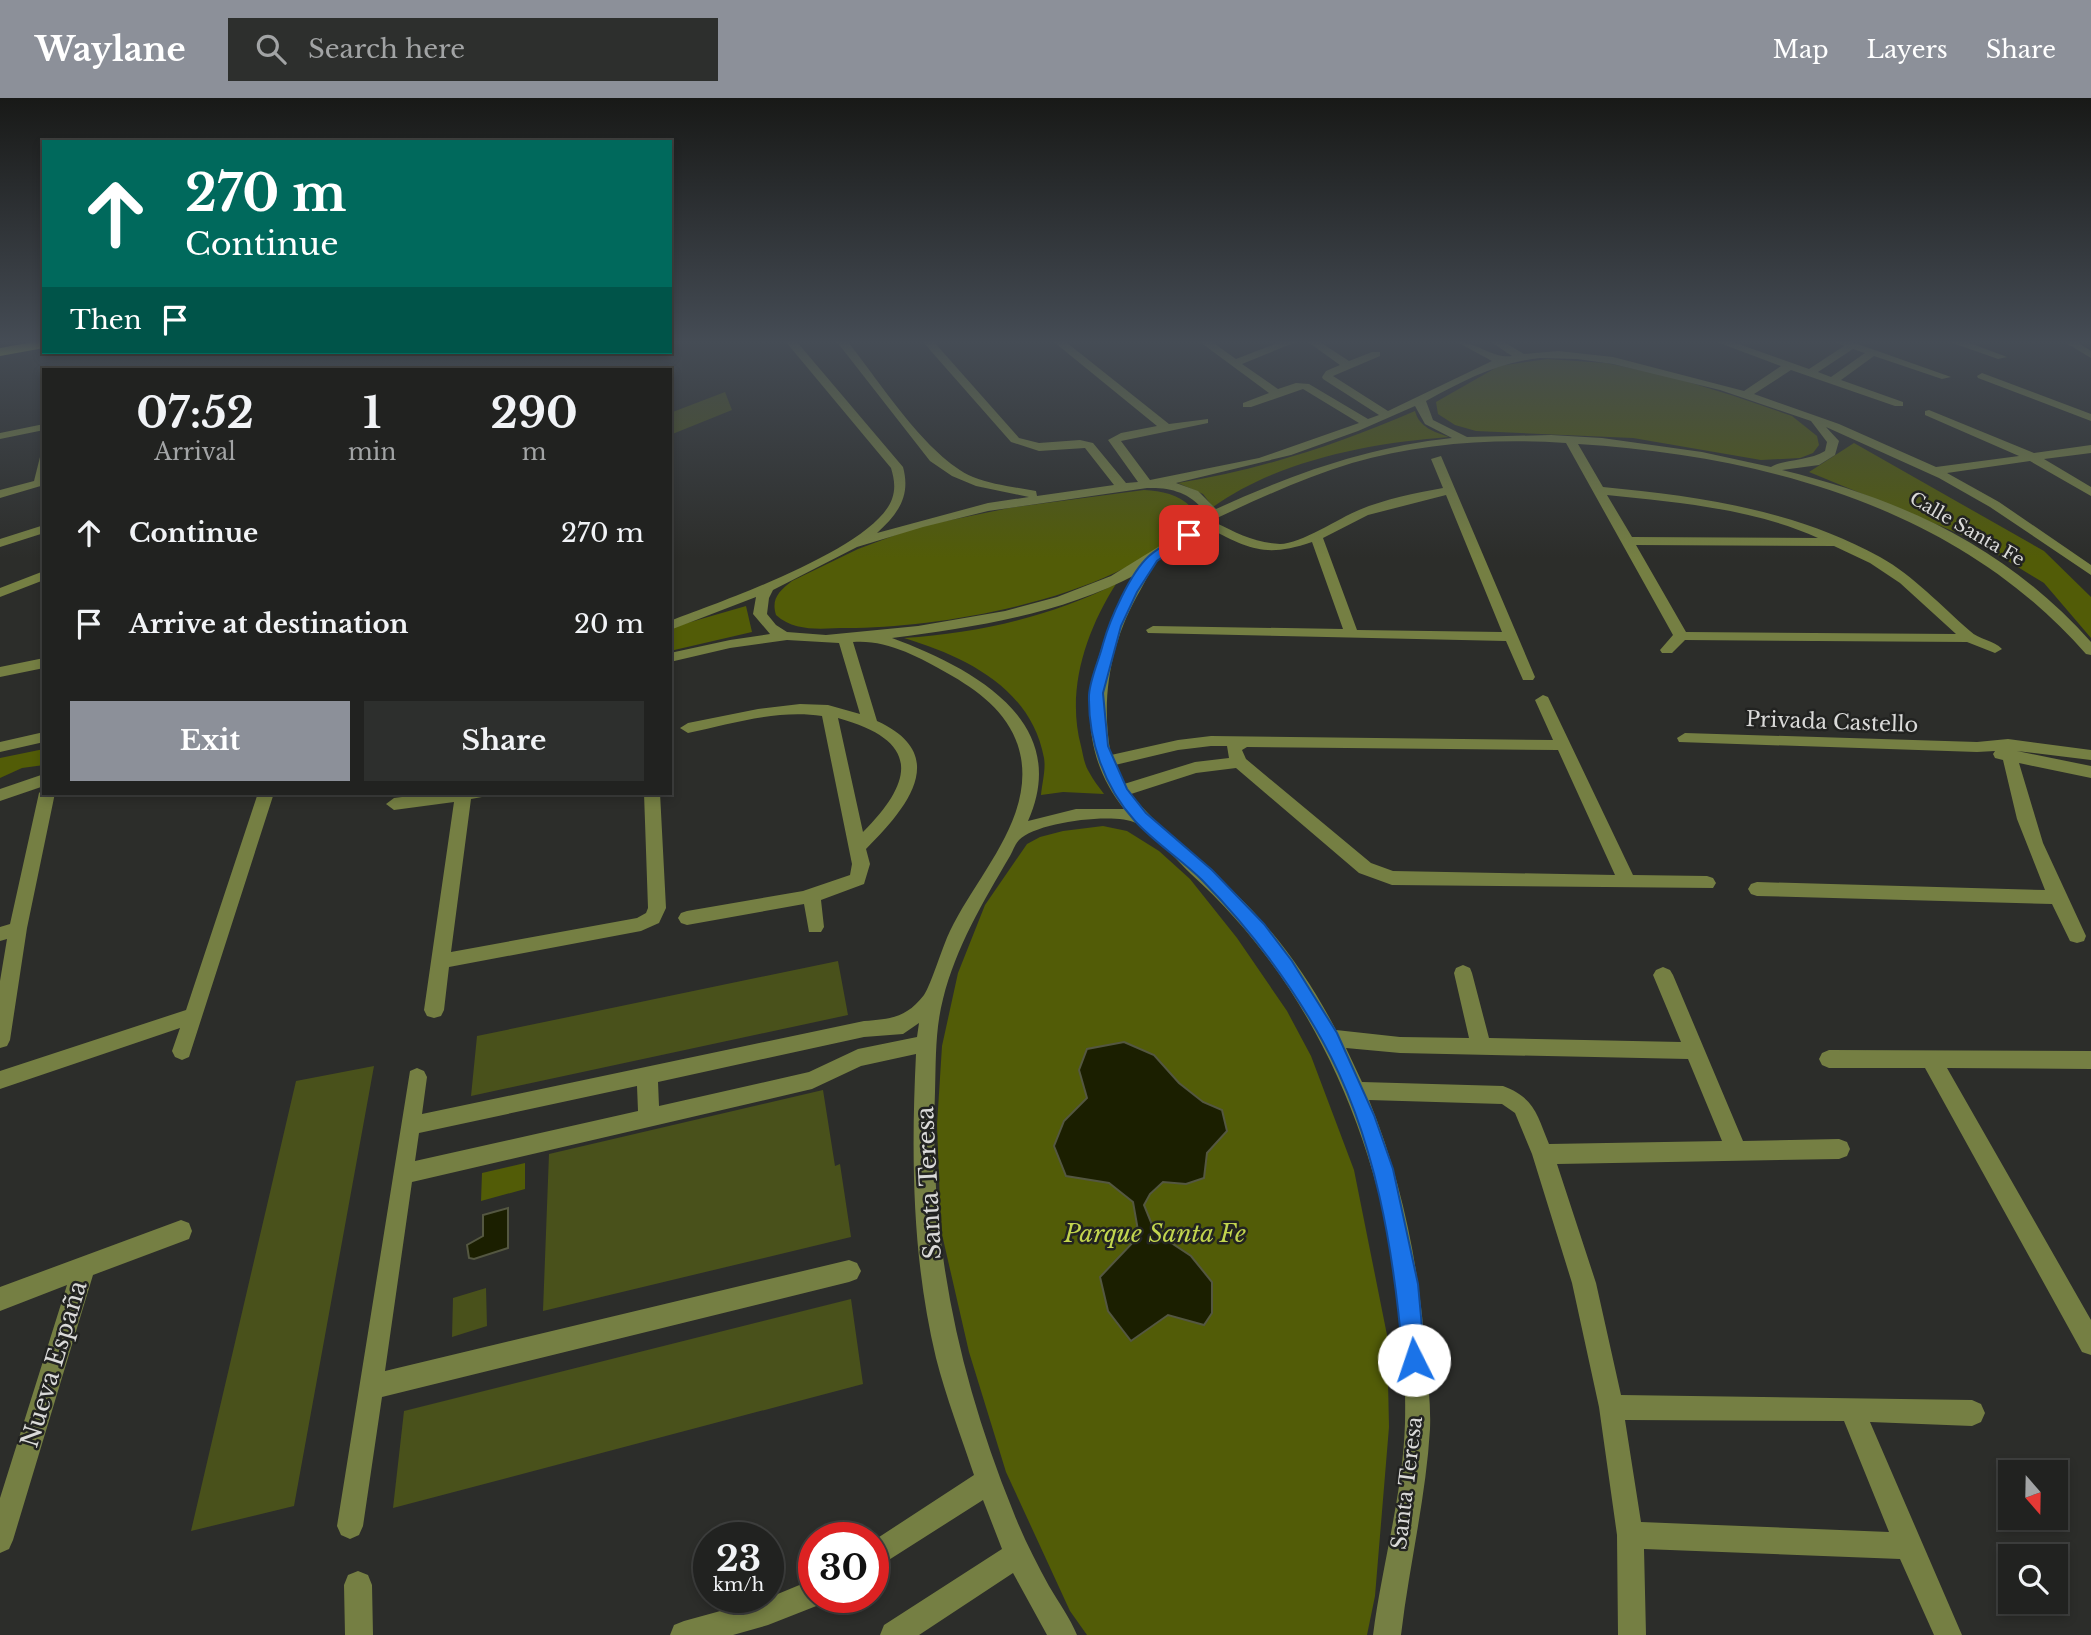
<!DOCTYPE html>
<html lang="en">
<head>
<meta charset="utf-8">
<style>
  :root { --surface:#212220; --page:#2d2f2d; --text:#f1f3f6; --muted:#a2a4a5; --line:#3e3f3e; --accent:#8c9099 }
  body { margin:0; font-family:"Libre Baskerville",serif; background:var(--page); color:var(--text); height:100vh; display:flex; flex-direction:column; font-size:26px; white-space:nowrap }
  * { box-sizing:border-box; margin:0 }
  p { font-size:23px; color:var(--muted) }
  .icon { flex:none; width:38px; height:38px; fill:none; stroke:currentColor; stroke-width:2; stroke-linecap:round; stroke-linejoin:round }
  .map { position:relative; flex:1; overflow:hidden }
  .panel { position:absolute; left:42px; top:270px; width:630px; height:427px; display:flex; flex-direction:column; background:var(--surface); border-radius:0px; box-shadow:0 4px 10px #0003,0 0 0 2px var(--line) }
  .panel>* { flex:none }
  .hud { position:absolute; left:42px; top:42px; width:630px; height:214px; border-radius:0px; box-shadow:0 4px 10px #0003,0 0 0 2px var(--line); background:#00695c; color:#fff; overflow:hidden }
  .needle { width:46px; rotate:160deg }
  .fabs { position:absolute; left:1998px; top:1362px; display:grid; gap:14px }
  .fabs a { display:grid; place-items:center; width:70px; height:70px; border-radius:0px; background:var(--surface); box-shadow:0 4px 10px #0003,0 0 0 2px var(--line); font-size:35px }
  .speed { position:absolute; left:693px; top:1424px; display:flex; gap:14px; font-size:35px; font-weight:700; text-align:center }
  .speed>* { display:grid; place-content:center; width:91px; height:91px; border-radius:50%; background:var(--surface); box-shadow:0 4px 10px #0003,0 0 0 2px var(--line); line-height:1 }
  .speed small { font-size:18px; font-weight:400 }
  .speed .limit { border:10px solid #d22; background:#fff; color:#111 }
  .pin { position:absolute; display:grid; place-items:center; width:60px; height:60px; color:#fff; margin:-30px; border-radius:14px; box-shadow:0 4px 10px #0006 }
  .me { position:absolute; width:77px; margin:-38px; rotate:356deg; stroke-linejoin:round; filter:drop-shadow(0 0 5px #0008) }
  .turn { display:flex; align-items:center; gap:24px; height:147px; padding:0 28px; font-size:32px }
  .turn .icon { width:91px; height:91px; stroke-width:2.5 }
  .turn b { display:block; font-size:49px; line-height:60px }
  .then { display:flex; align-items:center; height:66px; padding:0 28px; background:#0003; gap:14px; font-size:26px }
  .eta { display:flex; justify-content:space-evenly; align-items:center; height:119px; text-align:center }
  .eta b { font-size:42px; font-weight:800; line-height:49px }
  .action { display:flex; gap:14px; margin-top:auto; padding:14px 28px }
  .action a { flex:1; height:80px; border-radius:0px; background:var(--accent); color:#fff; font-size:28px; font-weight:800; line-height:80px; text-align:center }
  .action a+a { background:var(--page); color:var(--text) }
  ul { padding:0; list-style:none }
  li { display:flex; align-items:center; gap:21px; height:91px; padding:0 28px }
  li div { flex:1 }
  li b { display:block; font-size:26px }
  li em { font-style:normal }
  header { display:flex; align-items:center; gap:42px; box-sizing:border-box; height:98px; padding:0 35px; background:var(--accent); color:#fff }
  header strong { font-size:33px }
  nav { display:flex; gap:38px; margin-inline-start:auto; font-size:24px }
  .search { width:490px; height:63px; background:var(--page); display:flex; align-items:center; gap:18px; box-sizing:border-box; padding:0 24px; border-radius:0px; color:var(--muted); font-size:26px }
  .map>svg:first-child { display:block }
  .green { fill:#525c07 }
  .water { fill:#1b1f00; stroke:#545741; stroke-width:2 }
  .building { fill:#49511b }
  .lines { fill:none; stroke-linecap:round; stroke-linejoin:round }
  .minor { fill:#757f43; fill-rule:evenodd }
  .highway { fill:#dcf346; fill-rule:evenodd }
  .route { fill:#1a73e8; stroke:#114b97; stroke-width:2 }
  .labels { text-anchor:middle; stroke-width:5; stroke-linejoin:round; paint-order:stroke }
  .far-street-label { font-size:18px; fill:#dadad9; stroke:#222321 }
  .street-label { font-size:21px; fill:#dadad9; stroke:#222321 }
  .near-street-label { font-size:24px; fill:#dadad9; stroke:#222321 }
  .near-park-label { font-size:24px; font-style:italic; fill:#c2d54e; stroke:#222321 }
</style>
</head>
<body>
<header>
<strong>Waylane</strong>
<div class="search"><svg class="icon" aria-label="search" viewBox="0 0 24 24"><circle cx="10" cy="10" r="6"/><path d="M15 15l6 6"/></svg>Search here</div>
<nav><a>Map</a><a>Layers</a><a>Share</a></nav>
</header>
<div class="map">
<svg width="2091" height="1537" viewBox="0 0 2091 1537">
  <rect width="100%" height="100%" fill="#2c2d2a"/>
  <!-- green -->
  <path class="green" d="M1547,261L1606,265L1672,279L1734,298L1792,318L1817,338L1819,347L1813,355L1800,360L1761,362L1633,340L1476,333L1455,327L1438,316L1436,304L1499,268Z
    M1415,313C1419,329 1434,334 1449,339C1370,345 1279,362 1213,409L1203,396L1178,385C1260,372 1339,346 1415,313Z
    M1854,345L2044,453L2091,499V540L2044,485L1972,441L1809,374Z
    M1144,392C1162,393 1178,396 1191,409L1190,422C1124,499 944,530 847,530C823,530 796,535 776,517C771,501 779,493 792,483L858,451L917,429L1009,410Z
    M1116,486C1086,533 1066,592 1081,648C1083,656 1084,666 1089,674C1093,682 1099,689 1104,696L1063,694L1041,697C1042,686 1046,671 1044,660C1031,590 966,559 904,540C977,535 1050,519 1116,486Z
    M746,508L752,534L670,553V530Z
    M44,651V667L22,670L0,680V660Z
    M1103,728L1127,733L1159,753L1190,781L1237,840L1287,913L1311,958L1354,1072L1387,1237L1389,1329L1375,1498L1367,1537H1087L1070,1513L1006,1374L969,1254L941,1132L937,1027L942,948L958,875L985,807L1027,746L1040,739L1063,733Z
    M525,1065V1091L481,1103L482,1075Z"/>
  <!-- water -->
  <path class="water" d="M1124,944L1154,957L1179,985L1203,1004L1222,1012L1227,1033L1207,1055L1204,1080L1186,1086L1163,1084L1150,1096L1144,1107L1155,1134L1191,1158L1212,1184V1215L1204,1227L1168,1217L1131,1243L1108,1213L1100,1179L1139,1138L1133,1104L1109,1085L1066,1078L1054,1048L1064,1023L1087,1000L1079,972L1087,951Z
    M508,1110V1150L474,1161L469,1160L467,1147L483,1138V1117Z"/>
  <!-- building -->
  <path class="building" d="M725,294L732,312L670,337V315Z
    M838,863L848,917L471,998L477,938Z
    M374,968L294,1408L191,1433L296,983Z
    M823,992L835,1068L840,1066L851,1139L543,1213L549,1056Z
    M486,1190L487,1228L452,1239L453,1200Z
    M851,1201L863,1286L393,1410L404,1313Z"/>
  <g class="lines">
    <!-- minor -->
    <path class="minor" d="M786,244H797L903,369C911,398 898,416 877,435L988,405L1029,399L976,388L952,378L930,363L837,244H848C880,284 927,359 973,379C993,387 1015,389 1036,393L1037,398L1114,387L1085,350L1039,353L1011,344L923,244H934L1019,340L1039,345L1080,342L1093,345L1126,385L1138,384L1108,342L1121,335L1157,328L1054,244H1066L1169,326L1208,321V325L1121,343L1150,382L1259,360L1359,325L1303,291L1251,309H1243V305L1269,295L1200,244H1212L1236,261L1280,244H1296L1242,266L1278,291L1296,285L1309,286L1368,321L1379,317L1323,281L1322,279L1326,273L1340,267L1308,244H1320L1349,263L1372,254H1380V258L1333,278L1388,313L1492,263L1457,244C1477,244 1493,261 1512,258L1491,244H1504L1524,256L1558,253L1613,259L1744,293L1781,268L1717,244H1733L1809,271L1844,248L1836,244H1852L1951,279L1942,281L1874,258L1841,282L1903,304V308H1895L1791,272L1754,296L1839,326L1936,369L2019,358L1925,317V313L1929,312L2034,355L2091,347V355L2044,361L2091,389V398L2030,363L1947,375L1999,404L2091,467V477L1990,409L1939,380L1826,329L1839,343L1835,357L1819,367L1782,372C1904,402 2006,449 2091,544V557L2086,556C1958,410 1766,358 1578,346L1603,389C1698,398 1795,412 1880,459C1914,478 1941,508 1970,533C1979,542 1994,542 2002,551L1995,555L1967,544L1685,542L1672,555H1662L1660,552L1673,537L1566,345C1496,340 1420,345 1352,365C1306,379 1262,399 1217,420L1214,424C1237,435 1255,445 1280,446C1301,446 1339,420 1359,412C1385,401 1415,395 1443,390L1431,361L1441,358L1535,579L1533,582H1523L1506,543L1148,535L1146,532L1153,528L1343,531L1312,444C1265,460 1250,451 1208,430C1192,441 1171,450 1158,463C1152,469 1146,482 1141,491C1111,542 1100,599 1111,657L1178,642L1211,638L1553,642L1535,602L1543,597L1548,599L1633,777L1707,778L1713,780L1716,785L1713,790L1392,787L1359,775L1236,670L1196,675L1131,696C1161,733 1200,762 1235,795C1276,834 1310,882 1336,932L1400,939L1469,940L1454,875L1456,870L1463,867L1470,870L1472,875L1489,940L1681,944L1653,877L1656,872L1663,869L1670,872L1673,877L1743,1043L1839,1041L1847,1044L1850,1051L1847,1058L1839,1061L1557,1066L1596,1185L1621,1297L1972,1302L1981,1306L1985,1315L1981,1324L1972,1328L1870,1324L1962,1537H1934L1900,1461L1644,1451L1646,1537H1618L1617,1437L1599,1309L1572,1185L1532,1056L1515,1015L1502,1006L1369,1002C1403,1085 1420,1173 1426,1262C1428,1285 1431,1308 1430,1331C1426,1400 1409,1468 1401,1537H1373C1382,1467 1403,1396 1405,1325C1409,1122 1344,914 1191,776C1179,764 1149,732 1136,725C1115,714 1036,724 1019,742C1015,746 1013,753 1010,758C983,804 956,849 943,901C935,932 936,963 935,994C929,1141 958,1277 1013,1413C1023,1439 1036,1464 1049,1488C1059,1505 1070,1520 1077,1537H1047L1013,1475L919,1537H880L884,1527L1002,1451L983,1402L873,1472V1443L974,1377C961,1338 946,1299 936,1260C912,1160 911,1058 916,956L861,968L812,991L412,1084L385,1273L849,1162L857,1165L861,1173L857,1181L849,1184L382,1299L363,1428L359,1437L350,1441L341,1437L337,1428L410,973L417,970L424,973L427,979L422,1016L864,923C891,921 906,920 924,897C931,887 943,847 950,833C975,780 1032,723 1021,660C1014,619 981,594 947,575C920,559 885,541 853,544L877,623C952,657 906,711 866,751L870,766L864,786L821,802L824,829L821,834H809L804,806L687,827L681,825L678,820L681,815L687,813L803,793L850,777L852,766L822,618C778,611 730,626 688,635L680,630L688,625L758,611L800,606L828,607L860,616L839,545L787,542L730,550L670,564V555L730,542L770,536L753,516L756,499L670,532V523C719,504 874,451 892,401C896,390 894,380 891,370ZM1853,251L1865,255L1831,279L1818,274ZM1540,260L1577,261L1613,266L1720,292L1811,323L1827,344L1825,353C1809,363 1780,362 1771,369L1702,354L1602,340L1551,337L1467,339L1433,322L1426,303C1463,283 1496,265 1540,260ZM1415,308L1425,326L1452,340C1367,349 1293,376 1216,411L1198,393L1176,385L1291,357L1358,333ZM1147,390C1171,389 1193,395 1207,417L1202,422L1111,478L1057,499L1005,513L918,528L826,537L787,534L776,527L767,516L769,500L773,492L857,449L923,429L988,413ZM1446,397L1502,534L1357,532L1323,440L1368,417ZM1607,397C1676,404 1755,411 1818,440L1632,439ZM1636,447L1834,448L1870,465L1900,485L1956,536L1686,534ZM1137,476C1092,549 1065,637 1124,711H1076L1028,723C1073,622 970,569 892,540C975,529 1062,516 1137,476ZM838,620C918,642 917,680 863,734ZM1211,648H1227L1229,660L1195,664L1124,686L1115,667L1178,652ZM1247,649L1558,652L1615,777L1393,773L1371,765L1246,661L1242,652ZM919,925L917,939L858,951L809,974L659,1008L658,984L864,939L903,936ZM1346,950L1400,955L1688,961L1722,1043L1549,1046C1537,1017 1535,1000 1503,988L1362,984ZM637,988L638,1013L415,1063L419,1035ZM1625,1322L1844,1323L1889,1434L1641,1424Z
      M1950,244H1967L2007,259L1998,261Z
      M2077,244L2091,253V260L2066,245Z
      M1982,275L2091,316V323L1978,280L1977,278Z
      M44,326V332L0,341V335Z
      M40,359H44V387L0,400V392L34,383Z
      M44,427V435L0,449V441Z
      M44,473V482L0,499V490Z
      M44,560V570L0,579V569Z
      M44,634V644L0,654V644Z
      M1685,635L1977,644L2008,641L2091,652V662L2017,653L2091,668V680L2019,665L2043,745L2086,838L2084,843L2077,845L2070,843L2052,806L1757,798L1751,796L1748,791L1751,786L1757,784L2045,792L2017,721L2003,662L1995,660L1993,656L1995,653L1977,654L1679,644L1677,640Z
      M44,676V688L0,703V691Z
      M44,690V695H55L27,830L10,942L7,948L0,950V883L7,841L0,843V829L10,826L39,695Z
      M258,695H274L189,959L182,962L175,959L172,953L180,930L0,991V973L186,912Z
      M434,695H484L482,699L471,701L451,854L637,820L646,815L648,810L644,695H660L666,810L659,825L641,833L449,869L444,912L441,918L434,920L427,918L424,912L454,704L394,712L386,706L394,700Z
      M1829,952L2091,953V971L1947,970L2091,1222V1257L2082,1254L1925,970H1829L1822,967L1819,961L1822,955Z
      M181,1122L189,1125L192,1133L189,1141L93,1177L13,1442L9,1451L0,1455V1400L67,1187L0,1213V1189Z
      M358,1473L368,1477L372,1487L373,1537H345L344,1487L348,1477Z
      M814,1481V1500H826L824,1505L768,1527L733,1537H670L674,1527L684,1523L768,1500Z"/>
    <!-- highway -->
    <path class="highway" d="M33,244H44V250L0,258V250Z"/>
  </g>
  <!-- sky -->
  <linearGradient id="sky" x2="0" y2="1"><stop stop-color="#181917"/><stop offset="0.53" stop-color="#454c55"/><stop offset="1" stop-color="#454c55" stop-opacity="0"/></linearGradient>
  <rect width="2091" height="460" fill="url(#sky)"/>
  <!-- route -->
  <path class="route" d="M1184,435L1194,437L1157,463L1137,494L1121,528L1103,595L1108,648L1127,691L1146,715L1212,772L1264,826L1292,863L1337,935L1374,1017L1393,1071L1418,1186L1425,1262L1422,1270L1414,1273L1406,1270L1403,1262C1394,1154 1376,1039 1322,942C1289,883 1250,831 1202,782C1181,761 1155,745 1135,723C1104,689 1088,642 1089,597C1090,581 1099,562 1103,546C1110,521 1130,475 1149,458C1159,449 1173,442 1184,435Z"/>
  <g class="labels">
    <!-- far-street labels -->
    <g class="far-street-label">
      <text transform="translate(1967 431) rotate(30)" y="6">Calle Santa Fe</text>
    </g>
    <!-- street labels -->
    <g class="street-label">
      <text transform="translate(1832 624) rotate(2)" y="7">Privada Castello</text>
      <text transform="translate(1407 1385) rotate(-83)" y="7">Santa Teresa</text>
    </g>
    <!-- near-street labels -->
    <g class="near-street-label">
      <text transform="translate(929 1085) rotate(-93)" y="8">Santa Teresa</text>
      <text transform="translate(54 1266) rotate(-73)" y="8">Nueva España</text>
    </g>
    <!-- near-park labels -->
    <g class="near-park-label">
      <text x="1155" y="1144">Parque Santa Fe</text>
    </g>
  </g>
</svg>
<div class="fabs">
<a><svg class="needle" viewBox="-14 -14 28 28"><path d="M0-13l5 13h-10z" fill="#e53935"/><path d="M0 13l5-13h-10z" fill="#a2a4a5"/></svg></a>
<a><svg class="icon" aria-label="search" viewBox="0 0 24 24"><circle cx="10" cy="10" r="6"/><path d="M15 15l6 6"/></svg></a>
</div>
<div class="speed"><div>23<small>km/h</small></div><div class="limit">30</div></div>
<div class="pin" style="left:1189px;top:437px;background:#d93025"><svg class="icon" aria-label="arrive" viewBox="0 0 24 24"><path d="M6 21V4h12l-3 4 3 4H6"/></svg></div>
<svg class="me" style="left:1414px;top:1262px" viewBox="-20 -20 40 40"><circle r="19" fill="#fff"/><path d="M0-13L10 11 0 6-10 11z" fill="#1a73e8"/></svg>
<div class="hud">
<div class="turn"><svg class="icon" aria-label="ahead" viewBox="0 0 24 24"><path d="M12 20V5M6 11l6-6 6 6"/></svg><div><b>270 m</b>Continue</div></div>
<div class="then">Then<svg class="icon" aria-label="arrive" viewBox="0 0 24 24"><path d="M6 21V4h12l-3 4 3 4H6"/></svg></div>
</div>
<section class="panel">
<div class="eta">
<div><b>07:52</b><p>Arrival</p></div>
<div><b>1</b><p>min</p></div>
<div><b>290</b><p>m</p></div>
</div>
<ul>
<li><svg class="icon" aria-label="ahead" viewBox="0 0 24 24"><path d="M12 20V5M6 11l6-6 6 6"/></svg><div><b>Continue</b></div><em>270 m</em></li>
<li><svg class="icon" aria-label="arrive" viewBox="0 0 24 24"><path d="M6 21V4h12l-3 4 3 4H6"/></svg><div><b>Arrive at destination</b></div><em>20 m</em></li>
</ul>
<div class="action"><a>Exit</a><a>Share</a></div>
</section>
</div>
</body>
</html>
